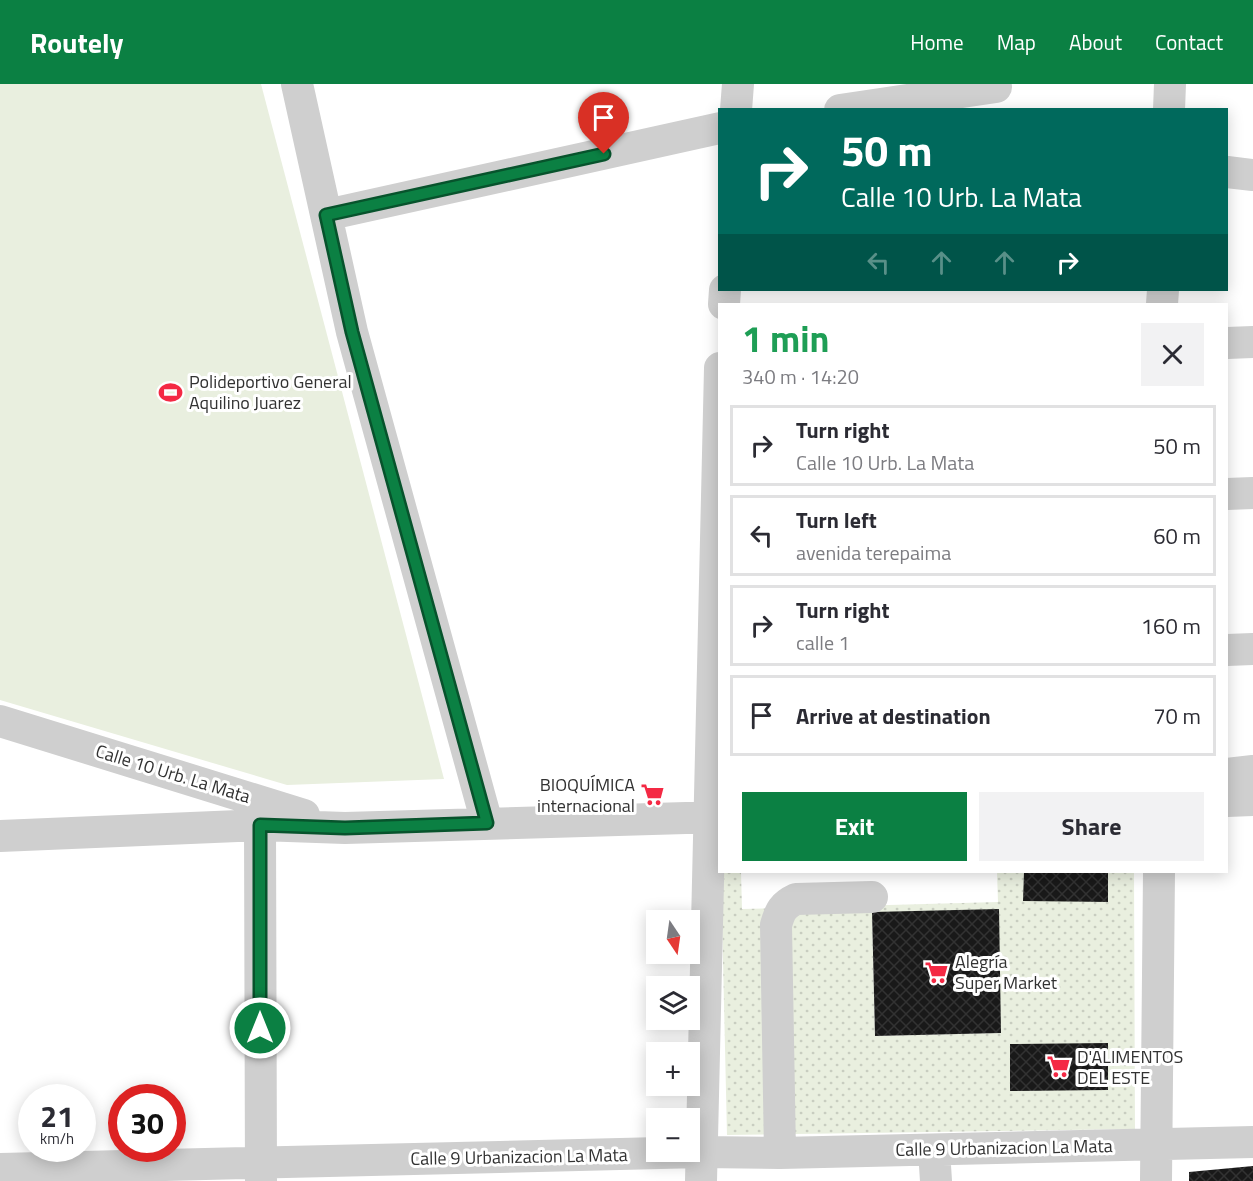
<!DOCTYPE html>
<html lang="en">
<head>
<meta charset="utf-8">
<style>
  :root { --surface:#fff; --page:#f2f2f3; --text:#2b2b33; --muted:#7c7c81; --line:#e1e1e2; --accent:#0b8043 }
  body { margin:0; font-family:"Titillium Web",sans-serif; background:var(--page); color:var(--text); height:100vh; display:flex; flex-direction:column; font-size:22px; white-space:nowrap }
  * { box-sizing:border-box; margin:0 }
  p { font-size:20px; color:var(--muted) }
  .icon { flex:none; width:33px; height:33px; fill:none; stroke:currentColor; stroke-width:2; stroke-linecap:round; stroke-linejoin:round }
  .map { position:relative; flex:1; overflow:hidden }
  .drawer { position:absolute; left:718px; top:219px; width:510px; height:570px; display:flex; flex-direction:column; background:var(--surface); border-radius:0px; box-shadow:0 3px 15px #0003 }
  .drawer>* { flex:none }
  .guide { position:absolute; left:718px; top:24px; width:510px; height:183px; border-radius:0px; box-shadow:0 3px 15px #0003; background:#00695c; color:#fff; overflow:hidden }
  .needle { width:39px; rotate:167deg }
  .controls { position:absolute; left:646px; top:826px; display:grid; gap:12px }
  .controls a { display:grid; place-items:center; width:54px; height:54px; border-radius:0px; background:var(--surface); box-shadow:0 3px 15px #0003; font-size:30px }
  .speed { position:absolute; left:18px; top:1000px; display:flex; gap:12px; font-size:30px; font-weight:700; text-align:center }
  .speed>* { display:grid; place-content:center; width:78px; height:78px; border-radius:50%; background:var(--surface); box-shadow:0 3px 15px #0003; line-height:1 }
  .speed small { font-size:15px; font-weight:400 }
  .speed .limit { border:9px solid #d22; background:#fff; color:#111 }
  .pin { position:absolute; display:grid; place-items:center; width:51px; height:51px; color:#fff; margin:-62px -26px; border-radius:50% 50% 50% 0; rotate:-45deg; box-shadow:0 0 6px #0007 }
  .pin .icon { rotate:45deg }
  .me { position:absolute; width:66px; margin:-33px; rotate:0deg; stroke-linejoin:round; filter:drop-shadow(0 0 4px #0008) }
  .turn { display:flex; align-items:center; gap:21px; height:126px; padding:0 24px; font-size:27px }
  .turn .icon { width:78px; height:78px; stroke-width:2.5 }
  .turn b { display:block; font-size:42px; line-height:51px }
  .lanes { display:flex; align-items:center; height:57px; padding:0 24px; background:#0003; justify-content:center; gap:30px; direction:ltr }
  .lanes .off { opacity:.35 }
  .round { display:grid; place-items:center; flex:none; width:63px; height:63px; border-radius:0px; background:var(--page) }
  .head { display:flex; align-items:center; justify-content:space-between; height:102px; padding:0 24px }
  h1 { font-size:36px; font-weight:700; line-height:45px; color:#1e9e55 }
  .action { display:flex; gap:12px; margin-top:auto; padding:12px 24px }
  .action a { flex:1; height:69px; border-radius:0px; background:var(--accent); color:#fff; font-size:24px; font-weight:700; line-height:69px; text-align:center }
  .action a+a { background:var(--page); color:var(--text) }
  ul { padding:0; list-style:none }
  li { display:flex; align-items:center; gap:18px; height:81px; margin:0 12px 9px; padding:0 12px; border:3px solid var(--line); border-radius:0px }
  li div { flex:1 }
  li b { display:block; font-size:22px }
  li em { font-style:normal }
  header { display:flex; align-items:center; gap:36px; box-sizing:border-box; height:84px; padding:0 30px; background:var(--accent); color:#fff }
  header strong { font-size:28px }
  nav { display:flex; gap:33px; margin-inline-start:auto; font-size:21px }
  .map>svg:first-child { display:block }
  .grass { fill:url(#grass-dots); fill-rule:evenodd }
  .green { fill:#e9efdf }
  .building { fill:url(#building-cross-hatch) }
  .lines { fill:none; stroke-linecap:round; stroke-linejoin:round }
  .minor { stroke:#cfcfcf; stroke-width:32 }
  .route-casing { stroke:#07532c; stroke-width:15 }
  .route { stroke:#0b8043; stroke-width:10 }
  .labels { text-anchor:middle; stroke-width:6; stroke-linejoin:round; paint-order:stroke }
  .poi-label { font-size:18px; fill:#323232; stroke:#fff; text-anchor:start }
  .street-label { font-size:18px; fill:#323232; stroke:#fff }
</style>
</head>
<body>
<header>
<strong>Routely</strong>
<nav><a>Home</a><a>Map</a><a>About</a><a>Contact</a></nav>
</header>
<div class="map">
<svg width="1253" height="1097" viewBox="0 0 1253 1097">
  <defs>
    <pattern id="grass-dots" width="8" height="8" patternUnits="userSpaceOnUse" patternTransform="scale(1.5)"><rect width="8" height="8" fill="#e9efdf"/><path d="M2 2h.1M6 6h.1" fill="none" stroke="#c8cdc0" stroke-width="1.8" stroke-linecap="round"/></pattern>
    <pattern id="building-cross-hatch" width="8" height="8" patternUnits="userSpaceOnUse" patternTransform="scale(1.5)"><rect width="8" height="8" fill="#191919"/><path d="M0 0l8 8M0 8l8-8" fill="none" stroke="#323232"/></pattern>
  </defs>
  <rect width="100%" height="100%" fill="#fff"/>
  <!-- grass -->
  <path class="grass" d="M721,788H741L742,825L998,818L997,788H1134L1135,1045L727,1051ZM872,828L1000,949L875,952Z"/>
  <!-- green -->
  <path class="green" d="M0,0H261L444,695L287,701L0,616Z"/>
  <!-- building -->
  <path class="building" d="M1024,788H1108V818L1023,817Z
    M999,825L1001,949L875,952L872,828Z
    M1108,959V1006L1010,1007V960Z
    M1253,1082V1097H1189V1088Z"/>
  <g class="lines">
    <!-- minor -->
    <path class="minor" d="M297,0L352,248L487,739
      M736,26L738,0
      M840,26L996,3
      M1169,26L1170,0
      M1227,88L1253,91
      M326,131L720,44
      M724,220L725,206
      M1162,220L1163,206
      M1227,259L1253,258
      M1227,410L1253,409
      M1227,566L1253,565
      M0,637L304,731
      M1227,690L1253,687
      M1227,717L1253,716
      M260,741L261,1097
      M0,752L260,741L345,744L720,733
      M934,1066L936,1097
      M780,1069L776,841C780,827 783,821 796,815L872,813
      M0,1085L701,1068L780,1069L1253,1058
      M701,1097L720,284
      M1156,1097L1159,788"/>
  </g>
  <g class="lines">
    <defs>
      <path id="route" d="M260,944V741L345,744L487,739L352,248L326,131L604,70"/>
    </defs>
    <!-- route casing -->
    <use href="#route" class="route-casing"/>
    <!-- route -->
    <use href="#route" class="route"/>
  </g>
  <!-- icons -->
  <defs>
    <symbol id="stadium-bare" viewBox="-9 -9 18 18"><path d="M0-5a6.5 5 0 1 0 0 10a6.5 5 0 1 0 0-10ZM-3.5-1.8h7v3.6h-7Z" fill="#f42944" stroke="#fff" stroke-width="2.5" paint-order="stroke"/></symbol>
    <symbol id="supermarket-bare" viewBox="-9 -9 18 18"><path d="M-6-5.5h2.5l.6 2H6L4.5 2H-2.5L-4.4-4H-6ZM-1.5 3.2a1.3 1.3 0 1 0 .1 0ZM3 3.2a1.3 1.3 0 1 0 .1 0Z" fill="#f42944" stroke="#fff" stroke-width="2.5" paint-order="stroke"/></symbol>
  </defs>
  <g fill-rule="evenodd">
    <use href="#stadium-bare" x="154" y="292" width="33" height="33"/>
    <use href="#supermarket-bare" x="636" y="694" width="33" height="33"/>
    <use href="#supermarket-bare" x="920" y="872" width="33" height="33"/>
    <use href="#supermarket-bare" x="1042" y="966" width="33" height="33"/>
  </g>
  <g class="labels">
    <!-- poi labels -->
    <g class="poi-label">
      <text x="189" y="304">Polideportivo General<tspan x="189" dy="21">Aquilino Juarez</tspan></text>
      <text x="635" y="707" text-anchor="end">BIOQUÍMICA<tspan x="635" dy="21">internacional</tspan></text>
      <text x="955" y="884">Alegría<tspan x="955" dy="21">Super Market</tspan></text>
      <text x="1077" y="979">D'ALIMENTOS<tspan x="1077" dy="21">DEL ESTE</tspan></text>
    </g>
    <!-- street labels -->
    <g class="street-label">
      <text transform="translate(173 690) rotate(17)" y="6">Calle 10 Urb. La Mata</text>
      <text transform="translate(1004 1064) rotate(-1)" y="6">Calle 9 Urbanizacion La Mata</text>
      <text transform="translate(519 1073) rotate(-1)" y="6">Calle 9 Urbanizacion La Mata</text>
    </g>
  </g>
</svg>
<div class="controls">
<a><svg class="needle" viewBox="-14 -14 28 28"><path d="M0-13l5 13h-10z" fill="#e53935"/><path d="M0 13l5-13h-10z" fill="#7c7c81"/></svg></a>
<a><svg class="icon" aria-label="layers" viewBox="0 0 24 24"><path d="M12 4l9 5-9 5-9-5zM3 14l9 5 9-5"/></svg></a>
<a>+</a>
<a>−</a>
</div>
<div class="speed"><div>21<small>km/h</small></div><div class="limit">30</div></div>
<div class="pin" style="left:604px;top:70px;background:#d93025"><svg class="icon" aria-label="arrive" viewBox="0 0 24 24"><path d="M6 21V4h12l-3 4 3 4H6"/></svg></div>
<svg class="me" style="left:260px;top:944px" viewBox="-20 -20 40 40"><circle r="17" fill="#0b8043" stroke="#fff" stroke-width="3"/><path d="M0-11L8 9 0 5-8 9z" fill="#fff"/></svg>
<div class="guide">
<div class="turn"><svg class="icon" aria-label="right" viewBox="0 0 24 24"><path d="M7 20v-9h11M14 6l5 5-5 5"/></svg><div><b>50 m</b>Calle 10 Urb. La Mata</div></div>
<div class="lanes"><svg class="icon off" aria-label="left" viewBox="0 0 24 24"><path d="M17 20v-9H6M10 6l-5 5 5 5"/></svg><svg class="icon off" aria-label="ahead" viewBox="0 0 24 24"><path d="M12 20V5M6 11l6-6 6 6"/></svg><svg class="icon off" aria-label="ahead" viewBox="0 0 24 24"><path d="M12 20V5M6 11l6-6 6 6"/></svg><svg class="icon" aria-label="right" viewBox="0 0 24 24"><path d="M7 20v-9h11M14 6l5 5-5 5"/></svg></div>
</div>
<section class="drawer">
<div class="head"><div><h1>1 min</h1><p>340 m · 14:20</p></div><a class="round"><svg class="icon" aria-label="close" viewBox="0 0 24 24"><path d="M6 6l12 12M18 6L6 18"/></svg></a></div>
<ul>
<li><svg class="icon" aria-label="right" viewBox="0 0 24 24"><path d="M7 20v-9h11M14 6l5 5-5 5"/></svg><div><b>Turn right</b><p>Calle 10 Urb. La Mata</p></div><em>50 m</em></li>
<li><svg class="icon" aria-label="left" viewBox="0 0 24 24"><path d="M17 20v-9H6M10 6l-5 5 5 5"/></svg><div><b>Turn left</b><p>avenida terepaima</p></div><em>60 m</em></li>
<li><svg class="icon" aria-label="right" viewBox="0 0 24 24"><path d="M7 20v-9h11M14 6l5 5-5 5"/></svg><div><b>Turn right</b><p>calle 1</p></div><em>160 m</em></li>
<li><svg class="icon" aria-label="arrive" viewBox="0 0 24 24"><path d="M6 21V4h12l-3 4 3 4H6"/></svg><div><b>Arrive at destination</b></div><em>70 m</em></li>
</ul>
<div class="action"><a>Exit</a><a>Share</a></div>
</section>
</div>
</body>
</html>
